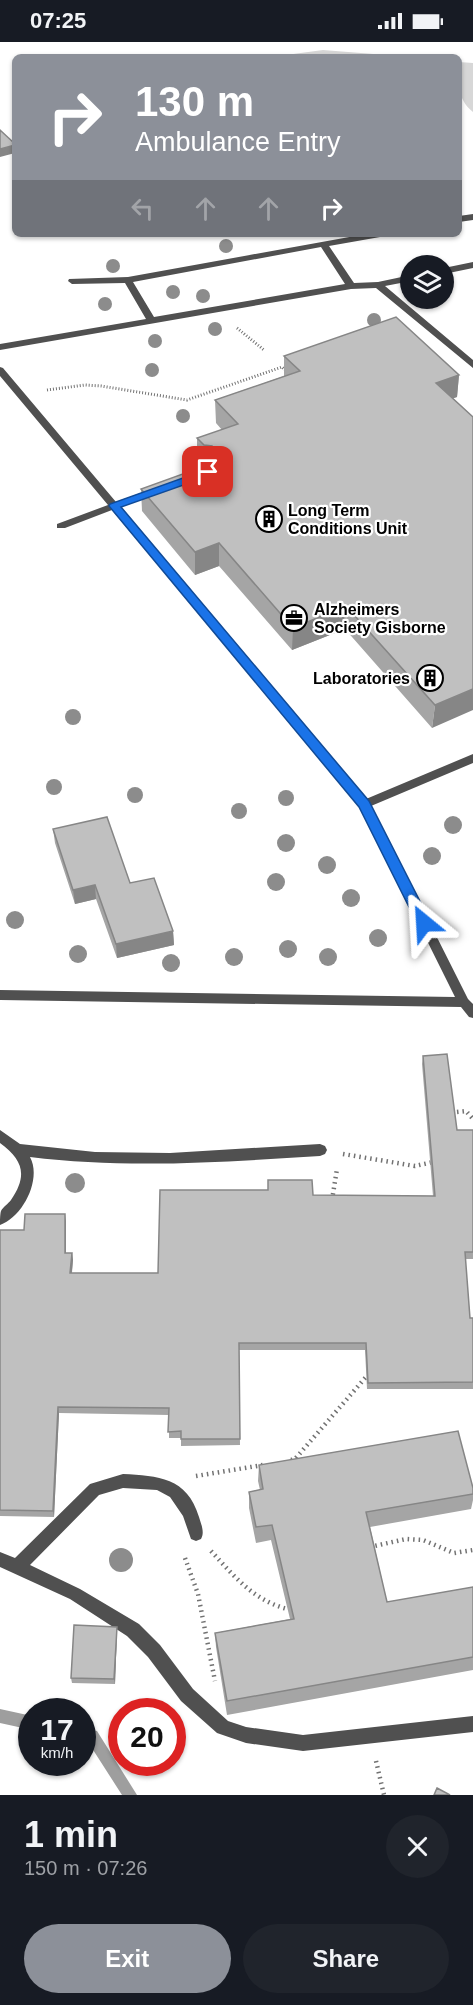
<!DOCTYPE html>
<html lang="en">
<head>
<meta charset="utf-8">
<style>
  :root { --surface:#171b24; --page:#20242c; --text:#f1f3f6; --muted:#9ea1a6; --accent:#8c9099 }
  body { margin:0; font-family:Helvetica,sans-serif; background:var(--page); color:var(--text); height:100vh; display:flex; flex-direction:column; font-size:22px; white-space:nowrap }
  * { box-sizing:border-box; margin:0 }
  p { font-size:20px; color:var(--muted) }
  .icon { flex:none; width:33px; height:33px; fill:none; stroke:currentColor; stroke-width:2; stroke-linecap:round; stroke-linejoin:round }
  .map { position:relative; height:1753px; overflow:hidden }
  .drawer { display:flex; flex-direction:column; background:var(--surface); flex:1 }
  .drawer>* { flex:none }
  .top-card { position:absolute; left:12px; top:12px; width:450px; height:183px; border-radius:9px; box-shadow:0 2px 4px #0004; background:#8c9099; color:#fff; overflow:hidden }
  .fabs { position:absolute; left:400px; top:213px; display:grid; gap:12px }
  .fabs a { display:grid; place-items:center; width:54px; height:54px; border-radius:50%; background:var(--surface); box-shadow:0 2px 4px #0004; font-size:30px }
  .speed { position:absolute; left:18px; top:1656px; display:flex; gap:12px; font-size:30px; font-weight:700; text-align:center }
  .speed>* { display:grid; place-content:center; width:78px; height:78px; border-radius:50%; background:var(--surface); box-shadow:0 2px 4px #0004; line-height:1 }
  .speed small { font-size:15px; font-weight:400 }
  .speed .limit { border:9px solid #d22; background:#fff; color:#111 }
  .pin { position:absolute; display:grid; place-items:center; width:51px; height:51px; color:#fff; margin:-26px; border-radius:12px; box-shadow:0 3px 9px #0006 }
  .me { position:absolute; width:66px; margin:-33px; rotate:333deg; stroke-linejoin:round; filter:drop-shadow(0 0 4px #0008) }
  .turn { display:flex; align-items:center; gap:21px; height:126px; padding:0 24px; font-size:27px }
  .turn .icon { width:78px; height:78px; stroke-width:2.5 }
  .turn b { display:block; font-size:42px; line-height:51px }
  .lanes { display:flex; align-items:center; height:57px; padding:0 24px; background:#0003; justify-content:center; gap:30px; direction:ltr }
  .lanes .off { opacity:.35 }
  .round { display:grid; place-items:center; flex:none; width:63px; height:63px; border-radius:32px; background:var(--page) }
  .overview { display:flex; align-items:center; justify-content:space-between; height:102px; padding:0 24px }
  h1 { font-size:36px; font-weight:800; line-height:45px }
  .button { display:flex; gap:12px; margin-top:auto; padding:12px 24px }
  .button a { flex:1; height:69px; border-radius:36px; background:var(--accent); color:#fff; font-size:24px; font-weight:800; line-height:69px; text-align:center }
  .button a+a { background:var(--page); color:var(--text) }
  .status { display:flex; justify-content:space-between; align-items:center; height:42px; padding:0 30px; background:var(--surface); direction:ltr }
  .status svg { height:16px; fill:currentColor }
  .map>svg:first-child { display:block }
  .green { fill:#d7d7d7 }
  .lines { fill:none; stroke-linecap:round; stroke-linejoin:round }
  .stream { fill:#9e9e9e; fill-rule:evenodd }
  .path-far1 { stroke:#727272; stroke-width:3; stroke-dasharray:1 2; stroke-linecap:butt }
  .path { stroke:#727272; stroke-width:4.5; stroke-dasharray:1.5 4; stroke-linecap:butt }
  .service { fill:#505050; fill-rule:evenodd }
  .tree { fill:#8c8c8c }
  .wall { fill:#a5a5a5 }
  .shaded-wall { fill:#868686 }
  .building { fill:#c0c0c0; stroke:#868686; stroke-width:1.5 }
  .route { fill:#1a73e8; stroke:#114b97; stroke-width:1.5 }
  .labels { text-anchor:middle; stroke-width:4.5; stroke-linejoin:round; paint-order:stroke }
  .poi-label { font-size:16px; font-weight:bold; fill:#000; stroke:#fff; text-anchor:start }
</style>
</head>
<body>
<div class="status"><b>07:25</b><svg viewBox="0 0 49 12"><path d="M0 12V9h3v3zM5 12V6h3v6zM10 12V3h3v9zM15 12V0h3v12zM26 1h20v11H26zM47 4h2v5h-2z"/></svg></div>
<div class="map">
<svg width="473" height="1753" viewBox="0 0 473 1753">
  <rect width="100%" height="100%" fill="#fff"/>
  <!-- green -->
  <path class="green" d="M323,8L411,15H271Z
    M459,20L473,21V70C456,56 459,40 459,20Z"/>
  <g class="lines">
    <!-- stream -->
    <path class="stream" d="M0,1667L32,1674V1688L0,1681Z
      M82,1685L97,1689L137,1753H122L88,1700L82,1699Z"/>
    <!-- path-far1 -->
    <path class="path-far1" d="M237,286L264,308
      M47,348L85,343L101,344L187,358L282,325L286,329"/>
    <!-- path -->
    <path class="path" d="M457,1070L466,1069L473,1077
      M343,1112L415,1124L433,1120
      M332,1158L337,1127
      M291,1418L295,1417L366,1335
      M196,1434L263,1423
      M370,1505L406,1497L423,1498L454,1511L473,1508
      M211,1509C234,1534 253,1558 287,1567
      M185,1516L198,1552L215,1639
      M376,1719L384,1753"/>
    <!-- service -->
    <path class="service" d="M473,172V178L459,180V174Z
      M366,192H384L380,195L329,204L354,241L378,240L411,233V239L385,244L473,318V326L376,246L351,247L0,308V302L146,277L125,241L72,242L68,239L69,237L128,235ZM321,205L345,242L154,275L133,240Z
      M473,220V226L444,232V226Z
      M0,325L3,326L116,460L152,447H158V451L121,465L366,757L473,712V721L371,764L468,957L473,962V976L469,975L461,965L0,958V948L455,955L360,764L112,468L65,486H57V482L108,463L0,334Z
      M0,1088L20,1102L95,1110L170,1111L320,1102L325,1104L327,1108L325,1112L320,1114C223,1120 127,1127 30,1115C42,1137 23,1175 0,1183C0,1179 0,1172 1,1169C3,1165 8,1162 11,1158C28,1133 23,1118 0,1101Z
      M123,1432C158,1434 187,1435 199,1475C201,1482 205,1490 201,1497L196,1499L191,1497L183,1474L170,1455L157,1448L123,1446L99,1453L30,1523L80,1547L139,1582L160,1603L193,1647L228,1679L246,1685L303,1693L473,1674V1690L303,1709L246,1701L217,1691L181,1659L148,1615L127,1594L70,1557L0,1525V1510L15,1516L90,1442Z"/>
  </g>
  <!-- trees -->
  <g class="tree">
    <circle cx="226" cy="204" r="7"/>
    <circle cx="113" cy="224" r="7"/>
    <circle cx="173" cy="250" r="7"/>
    <circle cx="203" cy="254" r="7"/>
    <circle cx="105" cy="262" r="7"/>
    <circle cx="374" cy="278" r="7"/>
    <circle cx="215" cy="287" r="7"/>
    <circle cx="155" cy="299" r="7"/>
    <circle cx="152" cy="328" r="7"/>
    <circle cx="183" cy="374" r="7"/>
    <circle cx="73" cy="675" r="8"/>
    <circle cx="54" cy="745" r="8"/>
    <circle cx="135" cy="753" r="8"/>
    <circle cx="286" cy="756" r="8"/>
    <circle cx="239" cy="769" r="8"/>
    <circle cx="453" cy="783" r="9"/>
    <circle cx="286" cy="801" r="9"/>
    <circle cx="432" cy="814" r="9"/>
    <circle cx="327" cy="823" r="9"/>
    <circle cx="276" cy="840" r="9"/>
    <circle cx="351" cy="856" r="9"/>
    <circle cx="15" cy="878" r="9"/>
    <circle cx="378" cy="896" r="9"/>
    <circle cx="288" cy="907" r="9"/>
    <circle cx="78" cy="912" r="9"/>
    <circle cx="234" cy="915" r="9"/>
    <circle cx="328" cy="915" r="9"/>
    <circle cx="171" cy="921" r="9"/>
    <circle cx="75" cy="1141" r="10"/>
    <circle cx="121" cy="1518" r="12"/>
  </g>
  <!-- wall -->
  <path class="wall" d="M284,314L459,333L457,355L453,356L473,375L432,686L345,587L292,608L219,524L195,533L142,469L141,447L202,425L197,419V396L222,388L216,381L215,358L284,334Z
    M53,787L130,841L173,889L174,903L117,916L96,857L75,862L55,801Z
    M423,1014L457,1088L473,1089V1217H465L470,1276H473V1347H367L365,1308H239L240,1403L181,1404V1396H169V1373L59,1371L54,1475L0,1474V1188H24L66,1179V1211H72L73,1218L72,1231H158L313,1153L433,1154L422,1022Z
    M259,1423L473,1446V1458L471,1467L370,1485L387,1560L473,1545V1628L227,1673L216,1605L215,1591L290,1577L271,1498L256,1501L249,1466V1450L260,1448L258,1439Z
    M117,1590L115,1642L72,1641L71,1636Z"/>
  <!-- shaded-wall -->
  <path class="shaded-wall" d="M15,103V111L0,115V107Z
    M459,333L457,355L434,363L436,341Z
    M219,501V524L195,533V510Z
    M346,564L345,587L292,608L293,586Z
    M473,647V668L432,686L435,663Z
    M95,843L96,857L75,862L73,848Z
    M173,889L174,903L117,916L116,902Z
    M65,1172L66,1179V1218L65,1211Z
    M72,1211L73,1218L71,1238L70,1231Z
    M58,1365L59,1371L54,1475L53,1469Z
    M117,1585V1590L115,1642L114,1637Z"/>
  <!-- building -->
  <path class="building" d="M0,88L14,101L15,91V103L0,107Z
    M396,275L459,333L436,341L473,375V647L435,663L346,564L293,586L219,501L195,510L141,447L219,419L211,411L212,404L204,403L197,396L238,382L215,358L300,329L284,314Z
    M107,775L130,841L154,836L173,889L116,902L95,843L73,848L53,787Z
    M447,1012L457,1088H473V1210H465L470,1276H473V1340L368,1341L366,1301H239L240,1397H181V1389L168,1390L169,1366L58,1365L53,1469L0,1468V1188H24L25,1172H65V1211H72L70,1231H158L160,1148H268V1138H312L313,1153L435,1154L423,1014Z
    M458,1389L473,1446V1452L366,1470L387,1560L473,1545V1615L227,1659L215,1591L294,1577L272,1483L256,1485L249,1450L263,1447L259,1423Z
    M74,1583L117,1585L114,1637L71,1636Z
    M437,1746L450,1753H434Z"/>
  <!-- route -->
  <path class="route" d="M208,427L214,430L212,433L121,465L369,759L431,881L429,885H419L359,765L109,464L110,462Z"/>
  <!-- icons -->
  <defs>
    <symbol id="building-ring" viewBox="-11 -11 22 22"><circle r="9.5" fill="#fff" stroke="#000" stroke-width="1.5"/><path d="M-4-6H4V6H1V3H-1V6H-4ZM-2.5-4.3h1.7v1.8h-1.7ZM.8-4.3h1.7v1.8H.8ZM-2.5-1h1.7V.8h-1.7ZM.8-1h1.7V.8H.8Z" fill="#000"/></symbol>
    <symbol id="office-ring" viewBox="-11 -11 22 22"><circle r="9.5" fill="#fff" stroke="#000" stroke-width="1.5"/><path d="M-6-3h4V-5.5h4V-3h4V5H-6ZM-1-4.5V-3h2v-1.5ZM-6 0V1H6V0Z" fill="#000"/></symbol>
  </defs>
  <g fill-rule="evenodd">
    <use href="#building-ring" x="254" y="462" width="30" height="30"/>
    <use href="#office-ring" x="279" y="561" width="30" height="30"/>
    <use href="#building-ring" x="415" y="621" width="30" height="30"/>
  </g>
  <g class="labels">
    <!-- poi labels -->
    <g class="poi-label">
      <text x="288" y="474">Long Term<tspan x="288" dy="18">Conditions Unit</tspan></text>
      <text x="314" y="573">Alzheimers<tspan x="314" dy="18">Society Gisborne</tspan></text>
      <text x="410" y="642" text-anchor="end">Laboratories</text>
    </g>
  </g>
</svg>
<div class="fabs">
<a><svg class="icon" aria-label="layers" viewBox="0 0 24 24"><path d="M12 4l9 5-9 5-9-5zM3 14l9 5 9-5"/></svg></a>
</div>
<div class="speed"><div>17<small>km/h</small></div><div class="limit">20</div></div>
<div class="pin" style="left:208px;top:430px;background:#d93025"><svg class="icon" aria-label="arrive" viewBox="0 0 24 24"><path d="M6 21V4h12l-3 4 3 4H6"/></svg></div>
<svg class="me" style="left:424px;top:881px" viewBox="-20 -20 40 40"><path d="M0-17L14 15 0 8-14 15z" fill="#1a73e8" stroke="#fff" stroke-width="4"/></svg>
<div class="top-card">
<div class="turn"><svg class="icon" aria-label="right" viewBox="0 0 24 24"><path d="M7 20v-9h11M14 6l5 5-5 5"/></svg><div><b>130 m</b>Ambulance Entry</div></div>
<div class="lanes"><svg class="icon off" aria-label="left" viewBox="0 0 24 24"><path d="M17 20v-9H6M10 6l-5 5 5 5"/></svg><svg class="icon off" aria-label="ahead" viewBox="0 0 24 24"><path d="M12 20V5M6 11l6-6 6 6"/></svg><svg class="icon off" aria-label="ahead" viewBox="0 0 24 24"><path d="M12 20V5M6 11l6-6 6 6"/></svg><svg class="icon" aria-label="right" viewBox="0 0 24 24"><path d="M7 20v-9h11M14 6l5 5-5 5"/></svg></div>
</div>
</div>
<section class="drawer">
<div class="overview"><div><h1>1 min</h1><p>150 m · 07:26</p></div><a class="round"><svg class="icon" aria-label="close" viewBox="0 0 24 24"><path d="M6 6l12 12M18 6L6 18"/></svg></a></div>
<div class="button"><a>Exit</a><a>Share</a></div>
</section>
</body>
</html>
